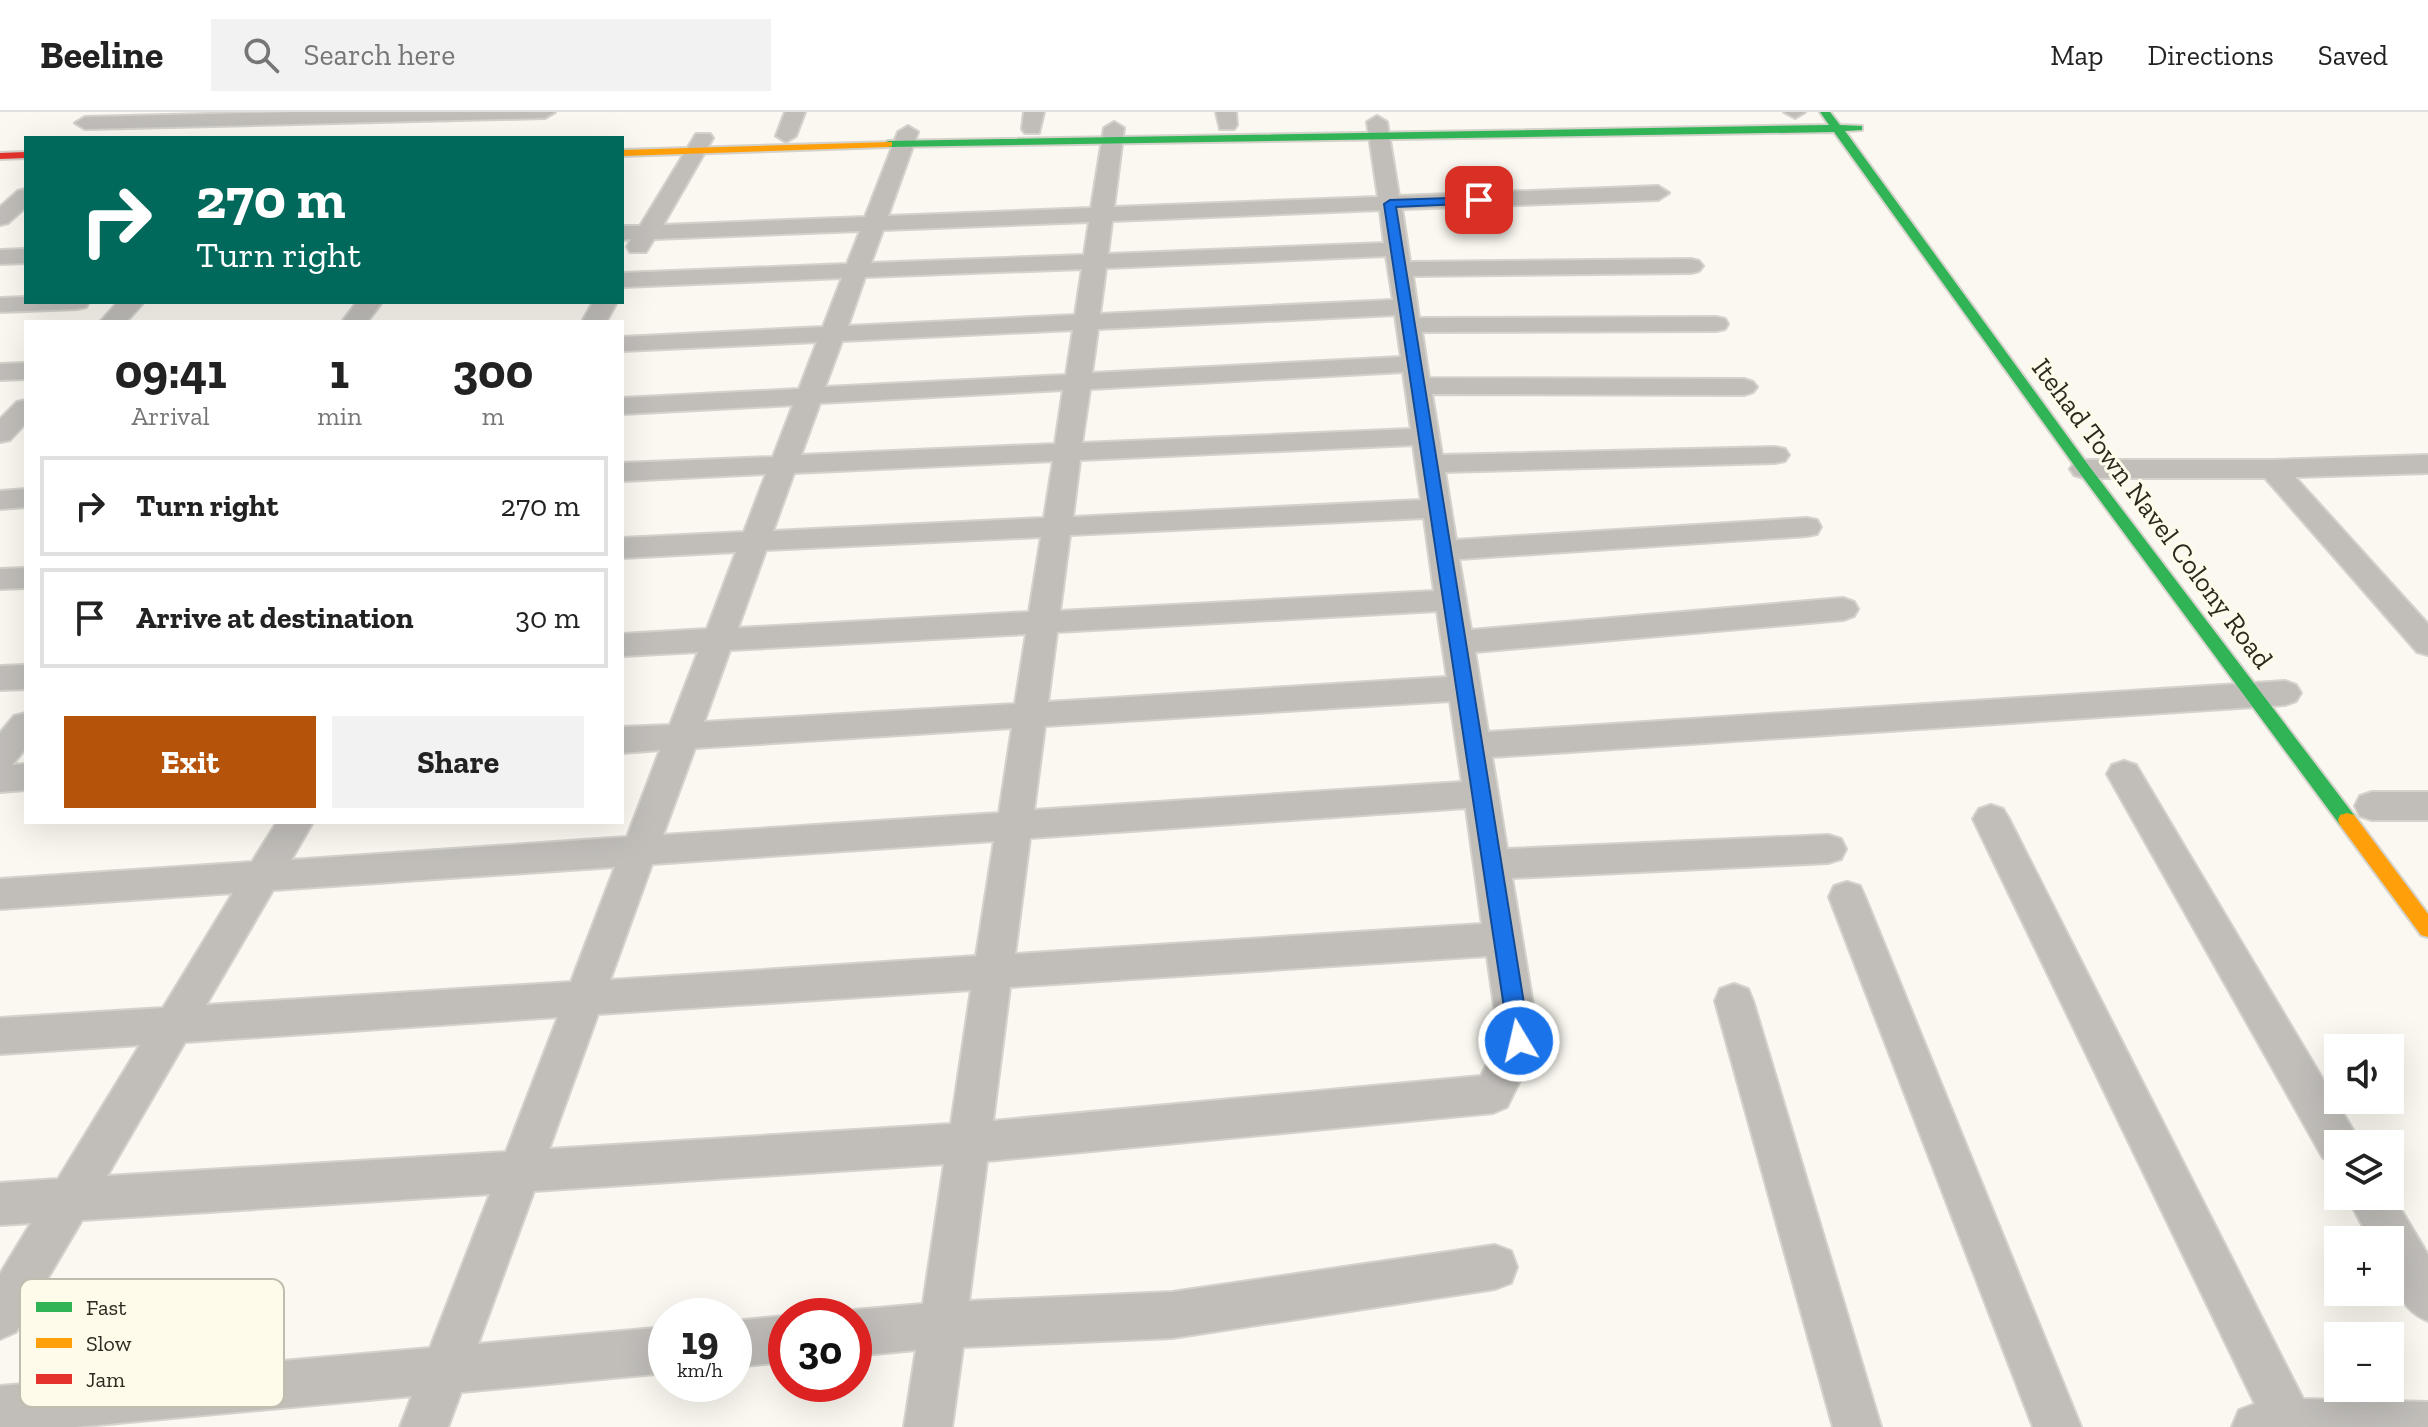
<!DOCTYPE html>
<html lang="en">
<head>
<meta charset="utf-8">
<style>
  :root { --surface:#fff; --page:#f2f2f2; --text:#222; --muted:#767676; --line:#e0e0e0; --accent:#b45309 }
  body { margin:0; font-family:"Zilla Slab",serif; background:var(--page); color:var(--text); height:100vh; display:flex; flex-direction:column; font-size:30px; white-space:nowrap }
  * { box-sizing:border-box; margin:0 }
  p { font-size:26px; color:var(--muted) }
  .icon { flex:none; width:44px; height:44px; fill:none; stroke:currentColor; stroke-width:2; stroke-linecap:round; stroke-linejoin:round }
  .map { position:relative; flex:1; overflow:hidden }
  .drawer { position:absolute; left:24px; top:208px; width:600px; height:504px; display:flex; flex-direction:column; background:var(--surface); border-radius:0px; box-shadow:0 8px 32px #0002 }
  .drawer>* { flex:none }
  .hud { position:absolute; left:24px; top:24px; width:600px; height:168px; border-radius:0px; box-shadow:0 8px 32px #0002; background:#00695c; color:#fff; overflow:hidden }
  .buttons { position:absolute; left:2324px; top:922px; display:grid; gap:16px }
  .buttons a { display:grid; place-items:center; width:80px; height:80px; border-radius:0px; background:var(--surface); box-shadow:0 8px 32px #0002; font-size:40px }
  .speed { position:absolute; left:648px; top:1186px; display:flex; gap:16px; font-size:40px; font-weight:700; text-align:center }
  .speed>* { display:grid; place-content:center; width:104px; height:104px; border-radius:50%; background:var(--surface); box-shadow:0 8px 32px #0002; line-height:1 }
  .speed small { font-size:20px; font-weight:400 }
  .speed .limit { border:12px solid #d22; background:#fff; color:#111 }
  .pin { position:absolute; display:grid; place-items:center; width:68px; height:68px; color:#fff; margin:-34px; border-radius:16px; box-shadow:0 4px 12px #0006 }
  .me { position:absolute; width:88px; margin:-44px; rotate:351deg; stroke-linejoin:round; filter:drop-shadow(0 0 6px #0008) }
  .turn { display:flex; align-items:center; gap:28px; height:168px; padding:0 40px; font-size:36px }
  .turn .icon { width:104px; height:104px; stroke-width:2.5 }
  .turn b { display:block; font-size:56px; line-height:68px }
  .eta { display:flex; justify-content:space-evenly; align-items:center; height:136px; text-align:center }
  .eta b { font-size:48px; font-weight:800; line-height:56px }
  .primary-button { display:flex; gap:16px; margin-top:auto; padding:16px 40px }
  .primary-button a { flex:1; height:92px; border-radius:0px; background:var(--accent); color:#fff; font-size:32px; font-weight:800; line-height:92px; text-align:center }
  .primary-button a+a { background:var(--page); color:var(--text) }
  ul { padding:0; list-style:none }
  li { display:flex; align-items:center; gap:24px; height:100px; margin:0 16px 12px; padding:0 24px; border:4px solid var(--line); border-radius:0px }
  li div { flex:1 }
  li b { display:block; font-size:30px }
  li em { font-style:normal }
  header { display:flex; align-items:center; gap:48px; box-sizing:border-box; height:112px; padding:0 40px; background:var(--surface); border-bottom:2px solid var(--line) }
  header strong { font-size:38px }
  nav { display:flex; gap:44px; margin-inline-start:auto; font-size:28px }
  .search { width:560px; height:72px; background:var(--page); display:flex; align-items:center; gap:20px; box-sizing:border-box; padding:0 28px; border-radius:0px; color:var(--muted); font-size:30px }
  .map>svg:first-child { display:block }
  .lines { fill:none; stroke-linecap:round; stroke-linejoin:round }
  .street-casing { stroke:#d4d2cb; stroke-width:4 }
  .fast-casing { stroke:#d4d2cb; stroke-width:4 }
  .slow-casing { stroke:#d4d2cb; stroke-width:4 }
  .jam-casing { stroke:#d4d2cb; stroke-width:4 }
  .street { fill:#c1beba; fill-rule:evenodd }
  .fast { fill:#30b455; fill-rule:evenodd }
  .slow { fill:#ff9f0a; fill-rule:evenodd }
  .jam { fill:#e5322d; fill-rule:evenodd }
  .route { fill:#1a73e8; stroke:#114b97; stroke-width:2 }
  .labels { text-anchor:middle; stroke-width:6; stroke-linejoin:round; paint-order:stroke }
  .street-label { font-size:28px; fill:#2d2a20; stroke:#fffbeb }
  .key { fill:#fffbeb; stroke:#c0bcae; stroke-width:2 }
  .key-label { font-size:22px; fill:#2d2a20 }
</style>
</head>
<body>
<header>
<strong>Beeline</strong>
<div class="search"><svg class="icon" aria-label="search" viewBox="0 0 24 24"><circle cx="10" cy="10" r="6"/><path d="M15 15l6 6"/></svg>Search here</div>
<nav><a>Map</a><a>Directions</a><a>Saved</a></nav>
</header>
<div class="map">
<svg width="2428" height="1315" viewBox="0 0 2428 1315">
  <rect width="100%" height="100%" fill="#faf8f0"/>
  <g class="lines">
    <defs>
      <path id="street" d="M292,0H555L545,6L85,17L75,11L85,5Z
        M785,0H805L796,24L786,30L776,24Z
        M1024,0H1044L1039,21H1025L1022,17Z
        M1216,0H1236L1237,13L1234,17H1220Z
        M1784,0H1805L1795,6Z
        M1377,4L1387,10L1399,84L1658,74L1669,81L1658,88L1402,97L1410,150L1691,147L1699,149L1703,154L1699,159L1691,161L1413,164L1419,206L1716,205L1725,207L1728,212L1725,217L1716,219L1422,220L1429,266L1744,267L1753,270L1757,275L1753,280L1744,283L1432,282L1442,343L1775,335L1785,337L1789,343L1785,349L1775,351L1445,360L1456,428L1807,406L1817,408L1821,415L1817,422L1807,424L1459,447L1471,518L1843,486L1854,490L1858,497L1854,504L1843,508L1475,540L1488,620L2285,569L2296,573L2301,581L2296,589L2285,593L1492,645L1507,737L1828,723L1841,727L1846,737L1841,747L1828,751L1512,766L1539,929L1507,995L1493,1001L987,1049L969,1189L1172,1180L1495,1133L1511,1139L1517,1155L1511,1171L1495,1177L1172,1226L963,1235L952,1315H904L916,1238L854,1244V1204H840L854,1198L923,1192L944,1052L534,1079L478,1232L666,1215V1261L461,1280L448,1315H400L412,1284L75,1315H0V1274L430,1236L490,1082L82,1108L16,1220L0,1227V1162L31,1111L0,1113V1071L58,1067L140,933L0,942V906L163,896L233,781L0,797V767L252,750L277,710H313L291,748L627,725L660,638L622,641V615L670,613L698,540L622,544V522L707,517L736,440L622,446V426L744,420L766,362L622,369V351L773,345L793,293L622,302V286L799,277L817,230L622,239V225L823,215L842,166L622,175V161L847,152L860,119L654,127L646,140H630L627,135L631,127L622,128V114H640L696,22H710L713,26L663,113L865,105L898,20L908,14L918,20L888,104L1091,96L1104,16L1114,10L1124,16L1114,95L1378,85L1367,10ZM1380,98L1384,131L1108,142L1112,109ZM1089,110L1084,143L871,151L883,118ZM1386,144L1393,188L1100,202L1106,156ZM1082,157L1075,203L848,214L865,165ZM1395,203L1401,245L1092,261L1098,217ZM1073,218L1066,263L825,275L842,229ZM1403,260L1411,317L1082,331L1090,277ZM1063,278L1055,332L801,343L820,291ZM1413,333L1421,388L1073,405L1080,348ZM1053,349L1044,406L773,419L794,361ZM1424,406L1434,479L1060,499L1070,423ZM1041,425L1029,500L738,516L766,438ZM1437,499L1447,565L1048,590L1057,520ZM1026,522L1015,592L704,610L730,538ZM1450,589L1462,670L1034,698L1045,614ZM1012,616L999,701L663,723L695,636ZM1466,696L1482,812L1015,842L1030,726ZM994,729L976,844L610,868L652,752ZM615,755L571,870L206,893L273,778ZM1487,844L1499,928L1481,964L993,1009L1010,875ZM971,878L951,1012L549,1037L598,902ZM558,905L506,1040L107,1064L185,930Z
        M26,77V95L8,111L0,113V95L18,79Z
        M26,137V151L0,152V138Z
        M26,185V190H89L86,195L77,197L0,200V186Z
        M118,190H144L126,210H100Z
        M357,190H382L367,210H342Z
        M593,190H617L606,210H582Z
        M26,251V267L0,268V252Z
        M26,288V311L10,328L0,330V307L17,290Z
        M2428,343V361L2295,365L2428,512V543L2417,540L2265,366H2084L2074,363L2070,357L2074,351L2084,348H2273Z
        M26,377V395L0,397V379Z
        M26,456V476L0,477V457Z
        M26,553V577L0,578V554Z
        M26,601V636L12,653L26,652V678L0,680V621L14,604Z
        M2124,649L2136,653L2353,1018L2359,1032H2338V1052L2323,1046L2107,662L2112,653Z
        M2372,680H2428V708H2372L2360,704L2355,694L2360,684Z
        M1991,693L2003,697L2009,707L2303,1287L2428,1290V1315H2232L2239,1298L2255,1292L1973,707L1979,697Z
        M1847,770L1860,774L1865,785L2081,1315H2033L1829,785L1834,774Z
        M1734,872L1748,877L1753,889L1881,1315H1833L1715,889L1720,877Z
        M2390,1079L2428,1143V1209C2394,1195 2390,1161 2390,1128H2370L2347,1084H2390Z
        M786,1204V1250L734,1255V1209Z"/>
      <path id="fast" d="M1820,0H1830L1840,13L1862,14V18L1845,19L2089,354L2354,703L2356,708L2354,713H2340L2079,360L1834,20L888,35L883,32L888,29L1829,13Z"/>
      <path id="slow" d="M892,30V34L888,35L622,44V38Z
        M2347,701L2354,703L2428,802V825L2421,823L2340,713L2338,708L2340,703Z"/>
      <path id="jam" d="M26,40V46L0,47V41Z"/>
    </defs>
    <!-- street casing -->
    <use href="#street" class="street-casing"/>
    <!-- fast casing -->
    <use href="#fast" class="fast-casing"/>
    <!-- slow casing -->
    <use href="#slow" class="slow-casing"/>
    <!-- jam casing -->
    <use href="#jam" class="jam-casing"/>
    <!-- street -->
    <use href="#street" class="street"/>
    <!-- fast -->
    <use href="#fast" class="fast"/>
    <!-- slow -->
    <use href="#slow" class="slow"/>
    <!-- jam -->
    <use href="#jam" class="jam"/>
  </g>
  <!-- route -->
  <path class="route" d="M1479,85L1485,88L1483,91L1396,95L1530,929L1527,935L1519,938L1512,935L1509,929L1384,92L1390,88Z"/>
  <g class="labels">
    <!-- street labels -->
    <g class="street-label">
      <text transform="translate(2153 401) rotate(53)" y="10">Itehad Town Navel Colony Road</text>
    </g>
  </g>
  <!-- legend -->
  <rect x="20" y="1167" width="264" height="128" rx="12" class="key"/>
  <rect x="36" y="1190" width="36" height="10" fill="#30b455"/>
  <rect x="36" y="1226" width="36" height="10" fill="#ff9f0a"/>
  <rect x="36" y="1262" width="36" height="10" fill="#e5322d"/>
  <g class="key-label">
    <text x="86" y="1203">Fast</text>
    <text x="86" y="1239">Slow</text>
    <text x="86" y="1275">Jam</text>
  </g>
</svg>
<div class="buttons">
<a><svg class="icon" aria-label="sound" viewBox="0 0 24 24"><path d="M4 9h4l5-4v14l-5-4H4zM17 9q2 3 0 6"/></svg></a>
<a><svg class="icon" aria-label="layers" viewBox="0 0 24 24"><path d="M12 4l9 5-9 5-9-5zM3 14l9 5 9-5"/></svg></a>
<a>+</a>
<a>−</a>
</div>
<div class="speed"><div>19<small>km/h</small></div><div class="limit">30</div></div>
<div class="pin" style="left:1479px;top:88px;background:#d93025"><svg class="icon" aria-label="arrive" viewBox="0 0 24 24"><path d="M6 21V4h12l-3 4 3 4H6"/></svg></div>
<svg class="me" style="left:1519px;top:929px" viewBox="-20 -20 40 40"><circle r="17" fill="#1a73e8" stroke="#fff" stroke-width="3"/><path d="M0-11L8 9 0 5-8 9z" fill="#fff"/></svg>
<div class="hud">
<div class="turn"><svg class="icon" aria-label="right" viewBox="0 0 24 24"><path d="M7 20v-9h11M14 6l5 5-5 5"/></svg><div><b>270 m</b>Turn right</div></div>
</div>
<section class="drawer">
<div class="eta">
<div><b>09:41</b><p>Arrival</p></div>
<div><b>1</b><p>min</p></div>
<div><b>300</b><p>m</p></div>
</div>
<ul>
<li><svg class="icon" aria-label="right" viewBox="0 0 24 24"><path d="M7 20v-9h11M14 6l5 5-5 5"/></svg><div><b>Turn right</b></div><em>270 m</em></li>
<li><svg class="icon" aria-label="arrive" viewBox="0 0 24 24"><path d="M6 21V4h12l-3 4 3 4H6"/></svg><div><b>Arrive at destination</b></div><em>30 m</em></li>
</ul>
<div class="primary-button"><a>Exit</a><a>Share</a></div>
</section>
</div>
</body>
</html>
